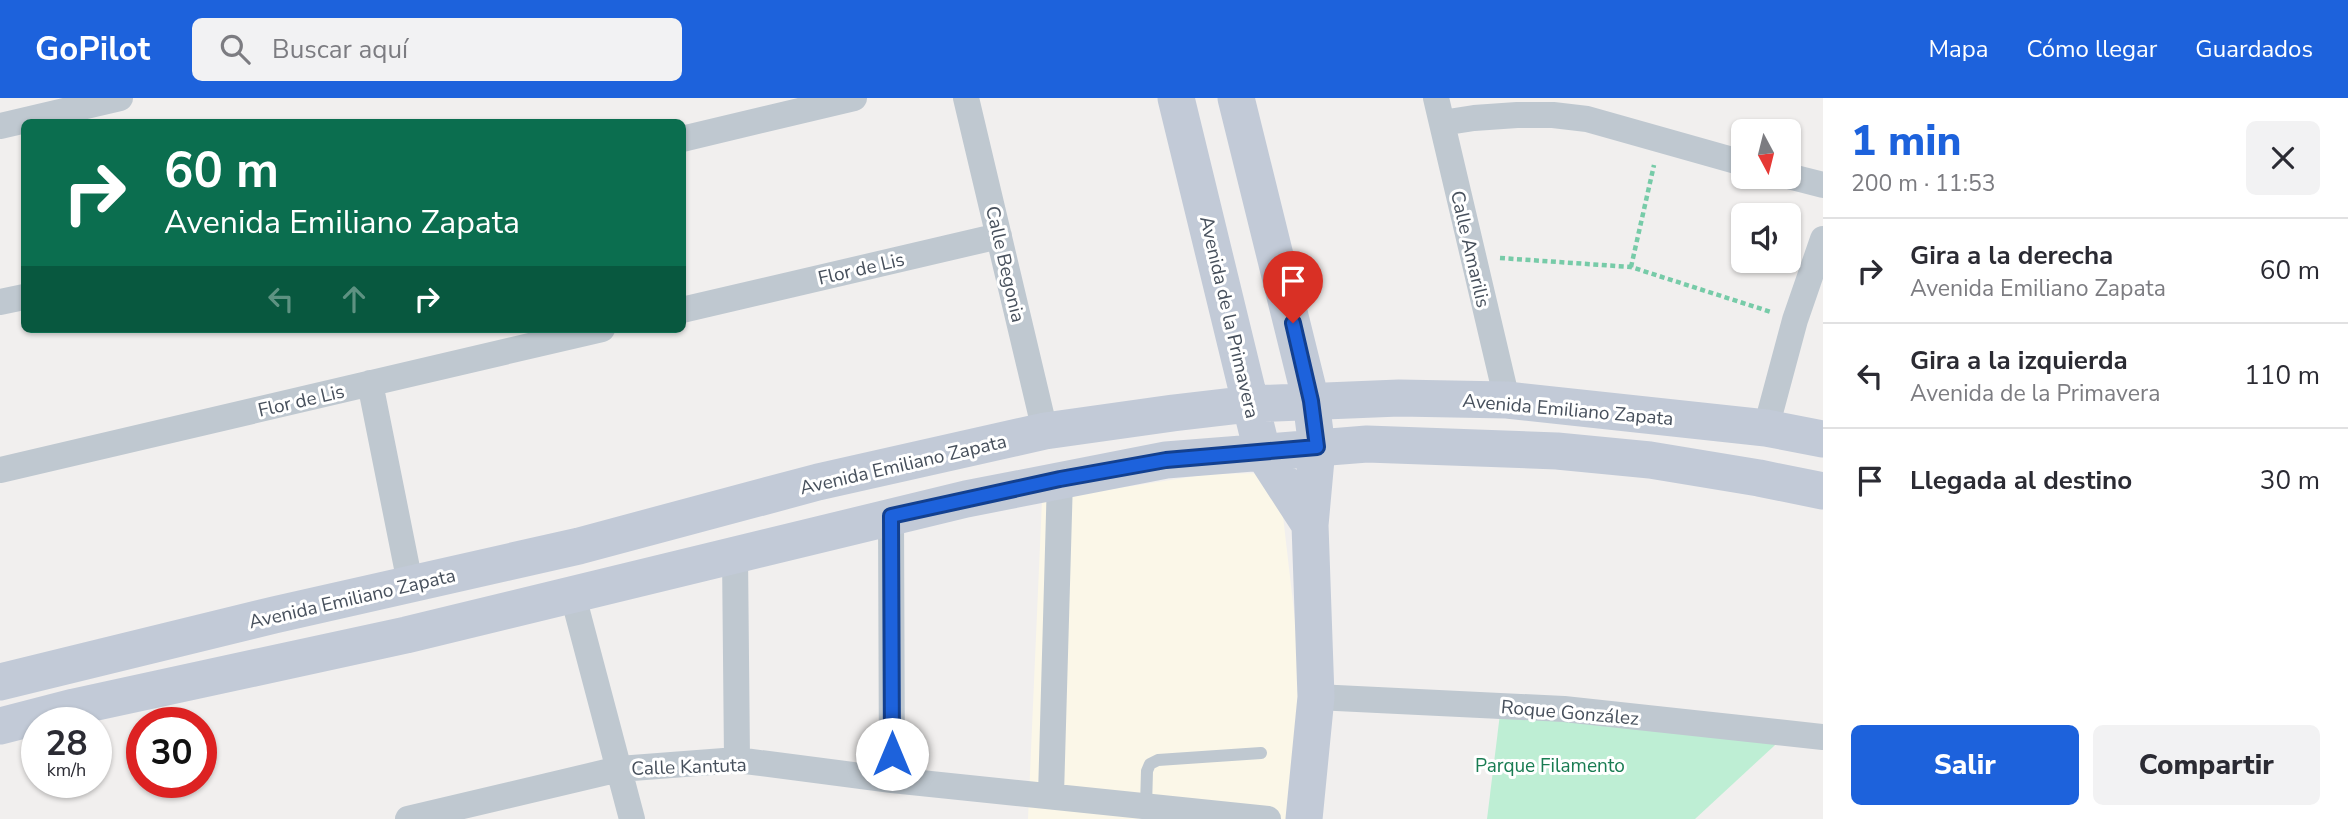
<!DOCTYPE html>
<html lang="es">
<head>
<meta charset="utf-8">
<style>
  :root { --surface:#fff; --page:#f2f2f3; --text:#2b2b33; --muted:#7c7c81; --line:#e1e1e2; --accent:#1d62dc }
  body { margin:0; font-family:"Nunito Sans",sans-serif; background:var(--page); color:var(--text); height:100vh; display:flex; flex-direction:column; font-size:26px; white-space:nowrap }
  * { box-sizing:border-box; margin:0 }
  p { font-size:23px; color:var(--muted) }
  .icon { flex:none; width:38px; height:38px; fill:none; stroke:currentColor; stroke-width:2; stroke-linecap:round; stroke-linejoin:round }
  .map { position:relative; flex:1; overflow:hidden }
  .details { display:flex; flex-direction:column; background:var(--surface); width:525px }
  .details>* { flex:none }
  .guide { position:absolute; left:21px; top:21px; width:665px; height:214px; border-radius:10px; box-shadow:0 2px 5px #0004; background:#0b6e4f; color:#fff; overflow:hidden }
  .needle { width:46px; rotate:173deg }
  .controls { position:absolute; left:1731px; top:21px; display:grid; gap:14px }
  .controls a { display:grid; place-items:center; width:70px; height:70px; border-radius:10px; background:var(--surface); box-shadow:0 2px 5px #0004; font-size:35px }
  .speed { position:absolute; left:21px; top:609px; display:flex; gap:14px; font-size:35px; font-weight:700; text-align:center }
  .speed>* { display:grid; place-content:center; width:91px; height:91px; border-radius:50%; background:var(--surface); box-shadow:0 2px 5px #0004; line-height:1 }
  .speed small { font-size:18px; font-weight:400 }
  .speed .limit { border:10px solid #d22; background:#fff; color:#111 }
  .pin { position:absolute; display:grid; place-items:center; width:60px; height:60px; color:#fff; margin:-72px -30px; border-radius:50% 50% 50% 0; rotate:-45deg; box-shadow:0 0 7px #0007 }
  .pin .icon { rotate:45deg }
  .me { position:absolute; width:77px; margin:-38px; rotate:0deg; stroke-linejoin:round; filter:drop-shadow(0 0 5px #0008) }
  .turn { display:flex; align-items:center; gap:24px; height:147px; padding:0 28px; font-size:32px }
  .turn .icon { width:91px; height:91px; stroke-width:2.5 }
  .turn b { display:block; font-size:49px; line-height:60px }
  .lanes { display:flex; align-items:center; height:66px; padding:0 28px; background:#0003; justify-content:center; gap:35px; direction:ltr }
  .lanes .off { opacity:.35 }
  .round { display:grid; place-items:center; flex:none; width:74px; height:74px; border-radius:10px; background:var(--page) }
  .summary { display:flex; align-items:center; justify-content:space-between; height:119px; padding:0 28px }
  h1 { font-size:42px; font-weight:800; line-height:52px; color:var(--accent) }
  .primary-button { display:flex; gap:14px; margin-top:auto; padding:14px 28px }
  .primary-button a { flex:1; height:80px; border-radius:10px; background:var(--accent); color:#fff; font-size:28px; font-weight:800; line-height:80px; text-align:center }
  .primary-button a+a { background:var(--page); color:var(--text) }
  ul { padding:0; list-style:none }
  li { display:flex; align-items:center; gap:21px; height:105px; padding:0 28px; border-top:2px solid var(--line) }
  li div { flex:1 }
  li b { display:block; font-size:26px }
  li em { font-style:normal }
  header { display:flex; align-items:center; gap:42px; box-sizing:border-box; height:98px; padding:0 35px; background:var(--accent); color:#fff }
  header strong { font-size:33px }
  nav { display:flex; gap:38px; margin-inline-start:auto; font-size:24px }
  .search { width:490px; height:63px; background:var(--page); display:flex; align-items:center; gap:18px; box-sizing:border-box; padding:0 24px; border-radius:10px; color:var(--muted); font-size:26px }
  main { display:flex; flex:1; min-height:0 }
  .map>svg:first-child { display:block }
  .commercial { fill:#fbf7e8 }
  .green { fill:#beeed4 }
  .lines { fill:none; stroke-linecap:round; stroke-linejoin:round }
  .path { stroke:#77cba8; stroke-width:4.5; stroke-dasharray:5 3.5; stroke-linecap:butt }
  .lane { stroke:#bfc8d0; stroke-width:12 }
  .street { stroke:#bfc8d0; stroke-width:26 }
  .secondary { stroke:#c2cad7; stroke-width:37 }
  .route-casing { stroke:#13408f; stroke-width:18 }
  .route { stroke:#1d62dc; stroke-width:12 }
  .labels { text-anchor:middle; stroke-width:6; stroke-linejoin:round; paint-order:stroke }
  .street-label { font-size:19px; fill:#47505c; stroke:#fff }
  .park-label { font-size:19px; fill:#197c52; stroke:#fff }
</style>
</head>
<body>
<header>
<strong>GoPilot</strong>
<div class="search"><svg class="icon" aria-label="search" viewBox="0 0 24 24"><circle cx="10" cy="10" r="6"/><path d="M15 15l6 6"/></svg>Buscar aquí</div>
<nav><a>Mapa</a><a>Cómo llegar</a><a>Guardados</a></nav>
</header>
<main>
<div class="map">
<svg width="1823" height="721" viewBox="0 0 1823 721">
  <rect width="100%" height="100%" fill="#f1efee"/>
  <!-- commercial -->
  <path class="commercial" d="M1278,375L1303,591L1293,721H1028L1042,402L1209,376Z"/>
  <!-- green -->
  <path class="green" d="M1501,608L1788,635L1695,721H1487Z"/>
  <g class="lines">
    <!-- path -->
    <path class="path" d="M1500,160L1631,169L1771,214
      M1631,169L1654,67"/>
    <!-- lane -->
    <path class="lane" d="M1146,708L1147,673L1150,666L1158,662L1261,655"/>
    <!-- street -->
    <path class="street" d="M966,0L1045,333
      M1436,0L1507,302
      M1442,25L1474,20L1517,17H1553L1587,21L1743,65
      M0,28L120,0
      M682,41L854,0
      M1788,78L1823,87
      M0,204L24,199
      M682,212L999,138
      M370,285L410,485
      M1766,330L1795,222L1823,141
      M0,372L602,231
      M891,418L892,682
      M735,457L737,662
      M573,498L632,721
      M1316,599L1564,611L1823,639
      M1051,697L1060,381
      M408,721L619,671L737,662L892,682L1268,721"/>
    <!-- secondary -->
    <path class="secondary" d="M1176,0L1262,353L1310,427
      M1236,0L1311,303L1317,350L1310,427L1316,599L1304,721
      M0,584L274,517L579,448L818,384L1045,333L1173,315L1250,306L1399,300L1507,302L1766,330L1823,341
      M0,628L74,609L406,537L966,401L1166,362L1367,346L1557,353L1650,362L1759,380L1823,393"/>
  </g>
  <g class="lines">
    <defs>
      <path id="route" d="M892,656L891,418L1060,381L1166,362L1317,349L1311,303L1293,225"/>
    </defs>
    <!-- route casing -->
    <use href="#route" class="route-casing"/>
    <!-- route -->
    <use href="#route" class="route"/>
  </g>
  <g class="labels">
    <!-- street labels -->
    <g class="street-label">
      <text transform="translate(1471 151) rotate(77)" y="7">Calle Amarilis</text>
      <text transform="translate(1006 166) rotate(77)" y="7">Calle Begonia</text>
      <text transform="translate(861 170) rotate(-13)" y="7">Flor de Lis</text>
      <text transform="translate(1230 219) rotate(77)" y="7">Avenida de la Primavera</text>
      <text transform="translate(301 302) rotate(-13)" y="7">Flor de Lis</text>
      <text transform="translate(1568 311) rotate(5)" y="7">Avenida Emiliano Zapata</text>
      <text transform="translate(903 366) rotate(-13)" y="7">Avenida Emiliano Zapata</text>
      <text transform="translate(352 500) rotate(-13)" y="7">Avenida Emiliano Zapata</text>
      <text transform="translate(1570 614) rotate(5)" y="7">Roque González</text>
      <text transform="translate(689 668) rotate(-2)" y="7">Calle Kantuta</text>
    </g>
    <!-- park labels -->
    <g class="park-label">
      <text x="1550" y="674">Parque Filamento</text>
    </g>
  </g>
</svg>
<div class="controls">
<a><svg class="needle" viewBox="-14 -14 28 28"><path d="M0-13l5 13h-10z" fill="#e53935"/><path d="M0 13l5-13h-10z" fill="#7c7c81"/></svg></a>
<a><svg class="icon" aria-label="sound" viewBox="0 0 24 24"><path d="M4 9h4l5-4v14l-5-4H4zM17 9q2 3 0 6"/></svg></a>
</div>
<div class="speed"><div>28<small>km/h</small></div><div class="limit">30</div></div>
<div class="pin" style="left:1293px;top:225px;background:#d93025"><svg class="icon" aria-label="arrive" viewBox="0 0 24 24"><path d="M6 21V4h12l-3 4 3 4H6"/></svg></div>
<svg class="me" style="left:892px;top:656px" viewBox="-20 -20 40 40"><circle r="19" fill="#fff"/><path d="M0-13L10 11 0 6-10 11z" fill="#1d62dc"/></svg>
<div class="guide">
<div class="turn"><svg class="icon" aria-label="right" viewBox="0 0 24 24"><path d="M7 20v-9h11M14 6l5 5-5 5"/></svg><div><b>60 m</b>Avenida Emiliano Zapata</div></div>
<div class="lanes"><svg class="icon off" aria-label="left" viewBox="0 0 24 24"><path d="M17 20v-9H6M10 6l-5 5 5 5"/></svg><svg class="icon off" aria-label="ahead" viewBox="0 0 24 24"><path d="M12 20V5M6 11l6-6 6 6"/></svg><svg class="icon" aria-label="right" viewBox="0 0 24 24"><path d="M7 20v-9h11M14 6l5 5-5 5"/></svg></div>
</div>
</div>
<section class="details">
<div class="summary"><div><h1>1 min</h1><p>200 m · 11:53</p></div><a class="round"><svg class="icon" aria-label="close" viewBox="0 0 24 24"><path d="M6 6l12 12M18 6L6 18"/></svg></a></div>
<ul>
<li><svg class="icon" aria-label="right" viewBox="0 0 24 24"><path d="M7 20v-9h11M14 6l5 5-5 5"/></svg><div><b>Gira a la derecha</b><p>Avenida Emiliano Zapata</p></div><em>60 m</em></li>
<li><svg class="icon" aria-label="left" viewBox="0 0 24 24"><path d="M17 20v-9H6M10 6l-5 5 5 5"/></svg><div><b>Gira a la izquierda</b><p>Avenida de la Primavera</p></div><em>110 m</em></li>
<li><svg class="icon" aria-label="arrive" viewBox="0 0 24 24"><path d="M6 21V4h12l-3 4 3 4H6"/></svg><div><b>Llegada al destino</b></div><em>30 m</em></li>
</ul>
<div class="primary-button"><a>Salir</a><a>Compartir</a></div>
</section>
</main>
</body>
</html>
